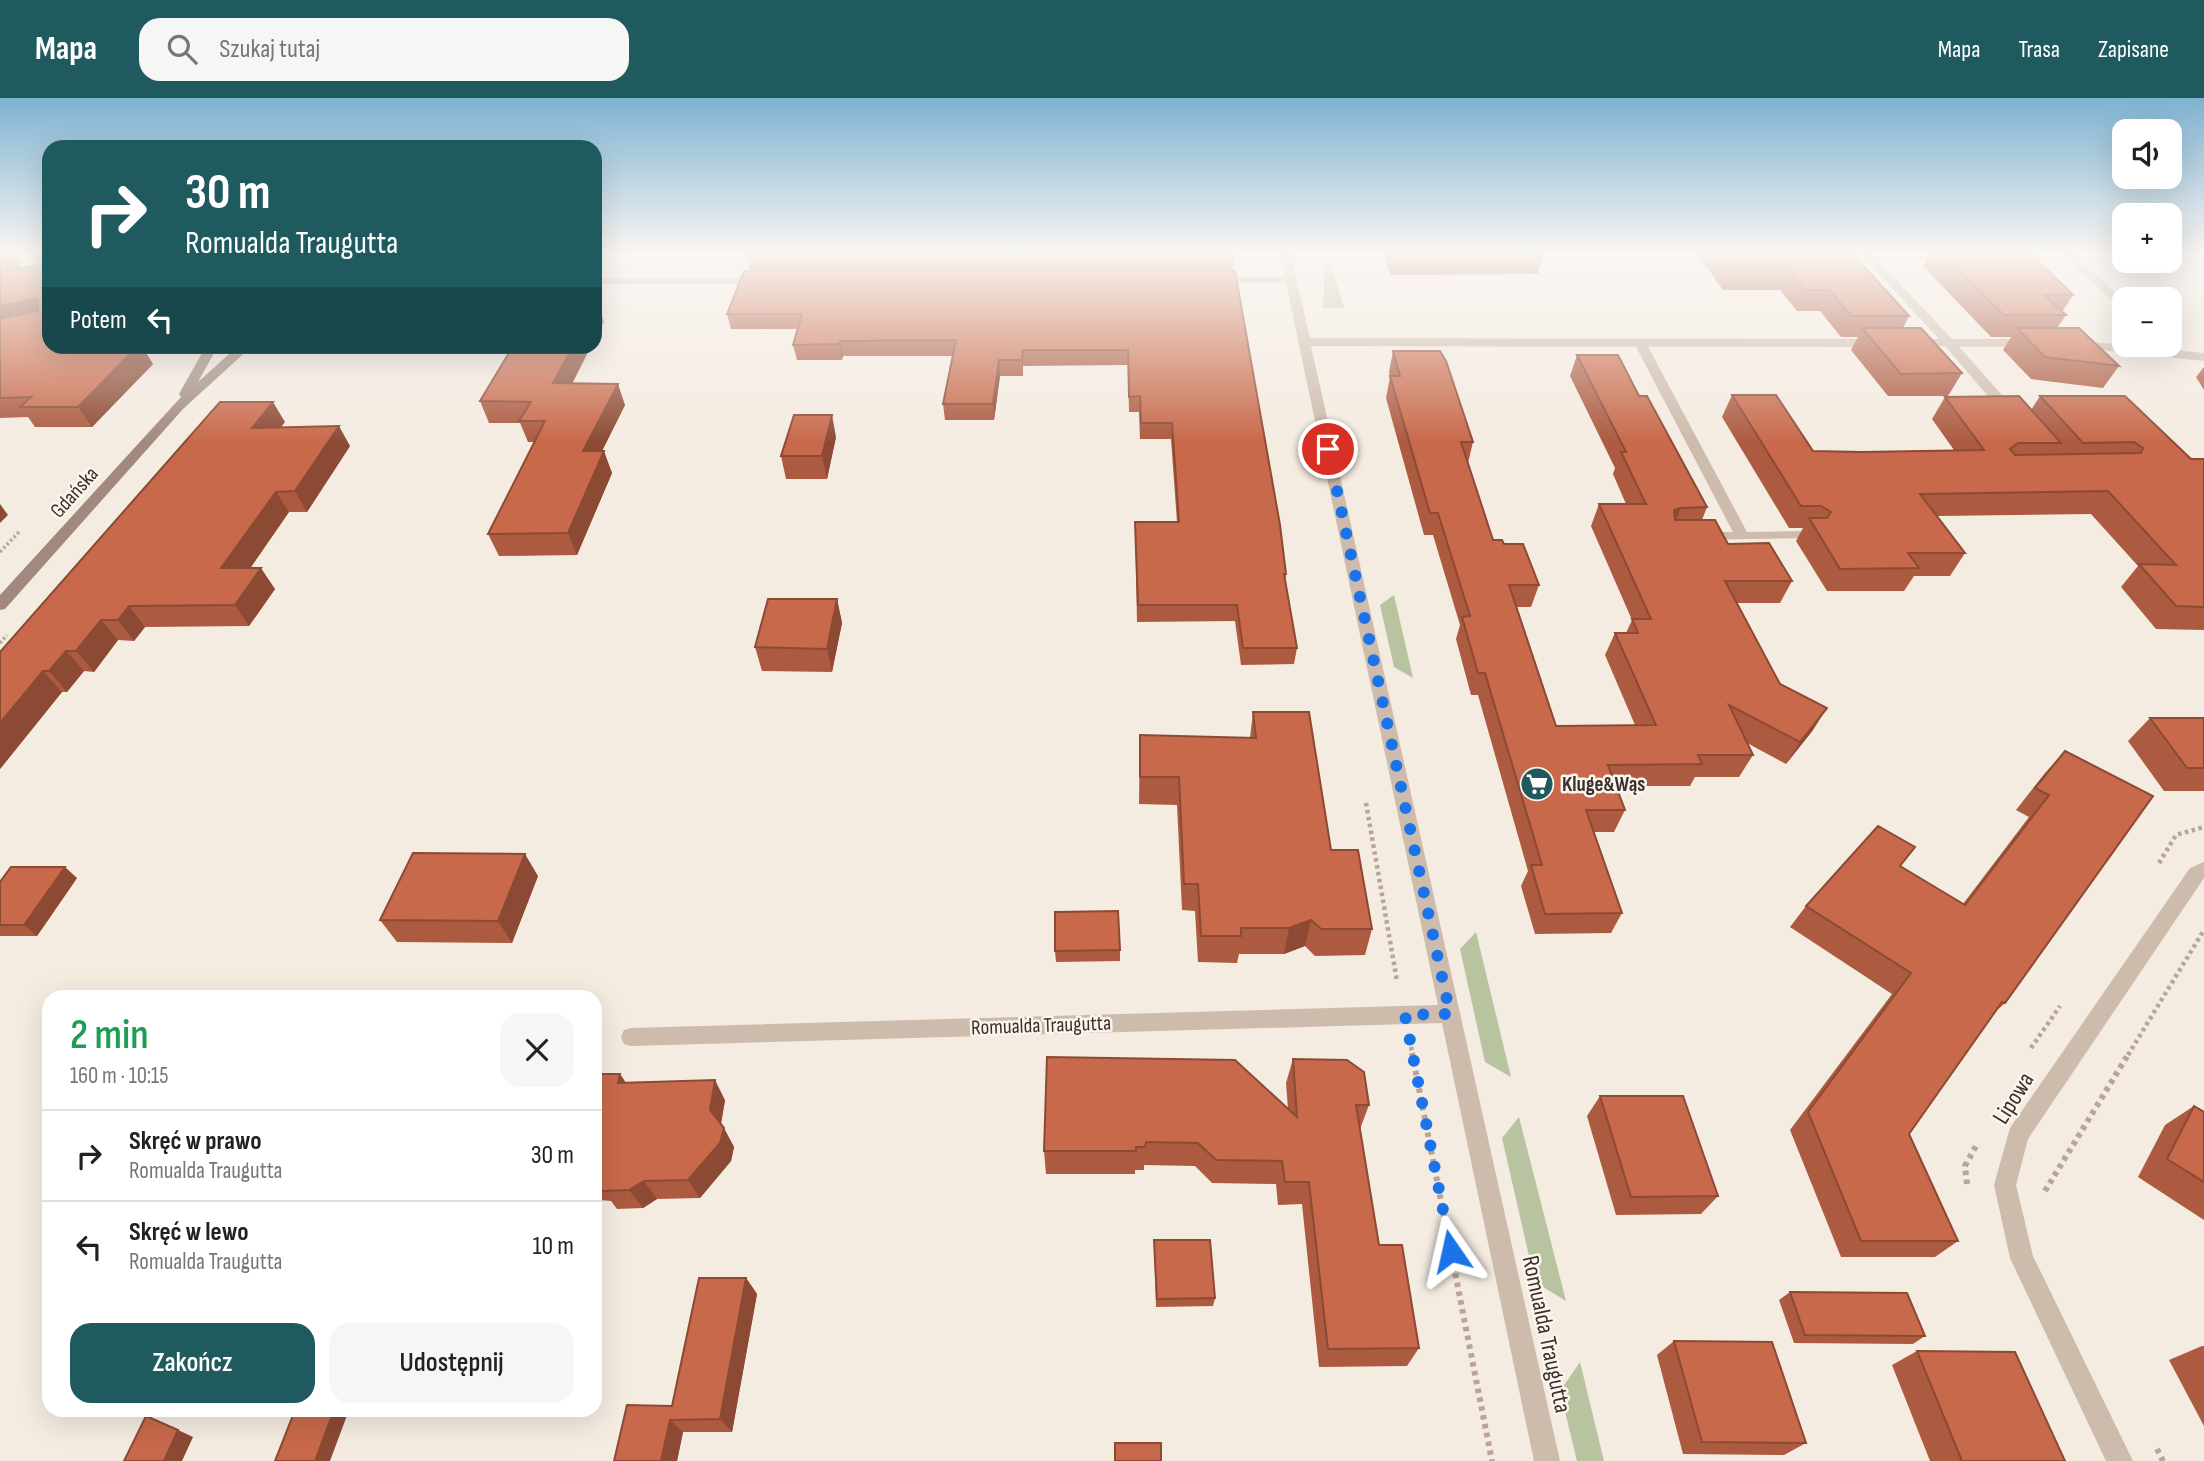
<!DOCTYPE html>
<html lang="pl">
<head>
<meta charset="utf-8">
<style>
  :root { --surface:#fff; --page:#f6f6f6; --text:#222; --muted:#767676; --line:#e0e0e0; --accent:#1f5a5e }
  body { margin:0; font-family:"Sofia Sans Condensed",sans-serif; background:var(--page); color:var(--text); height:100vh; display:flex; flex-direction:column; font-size:26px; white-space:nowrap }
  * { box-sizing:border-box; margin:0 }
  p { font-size:23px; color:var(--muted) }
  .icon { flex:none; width:38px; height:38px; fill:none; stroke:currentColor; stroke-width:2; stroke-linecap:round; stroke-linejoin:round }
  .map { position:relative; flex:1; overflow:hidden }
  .panel { position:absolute; left:42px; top:892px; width:560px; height:427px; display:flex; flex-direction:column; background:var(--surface); border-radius:21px; box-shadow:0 7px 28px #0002 }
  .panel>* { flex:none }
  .banner { position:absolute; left:42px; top:42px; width:560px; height:214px; border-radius:21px; box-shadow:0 7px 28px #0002; background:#1f5a5e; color:#fff; overflow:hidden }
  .buttons { position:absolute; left:2112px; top:21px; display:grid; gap:14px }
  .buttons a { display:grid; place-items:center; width:70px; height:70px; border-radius:14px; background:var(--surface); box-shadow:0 7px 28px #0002; font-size:35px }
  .pin { position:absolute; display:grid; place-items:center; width:60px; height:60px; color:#fff; margin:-30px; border:4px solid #fff; border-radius:50%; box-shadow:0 2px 7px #0007 }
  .me { position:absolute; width:77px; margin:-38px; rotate:349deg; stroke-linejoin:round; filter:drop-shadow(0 0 5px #0008) }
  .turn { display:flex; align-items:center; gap:24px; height:147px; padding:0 28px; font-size:32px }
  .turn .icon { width:91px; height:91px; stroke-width:2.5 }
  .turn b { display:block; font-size:49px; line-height:60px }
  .then { display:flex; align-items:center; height:66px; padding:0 28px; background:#0003; gap:14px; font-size:26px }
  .round { display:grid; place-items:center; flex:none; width:74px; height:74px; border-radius:21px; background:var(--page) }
  .headline { display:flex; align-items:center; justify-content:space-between; height:119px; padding:0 28px }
  h1 { font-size:42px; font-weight:600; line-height:52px; color:#1e9e55 }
  .button { display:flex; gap:14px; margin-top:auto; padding:14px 28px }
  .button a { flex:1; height:80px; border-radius:21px; background:var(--accent); color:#fff; font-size:28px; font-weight:600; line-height:80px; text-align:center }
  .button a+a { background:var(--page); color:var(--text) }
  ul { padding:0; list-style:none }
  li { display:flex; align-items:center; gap:21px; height:91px; padding:0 28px; border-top:2px solid var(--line) }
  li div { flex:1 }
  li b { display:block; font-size:26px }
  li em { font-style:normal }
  header { display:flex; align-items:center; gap:42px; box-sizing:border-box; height:98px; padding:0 35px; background:var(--accent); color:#fff }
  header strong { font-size:33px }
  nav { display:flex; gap:38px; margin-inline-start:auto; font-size:24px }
  .search { width:490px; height:63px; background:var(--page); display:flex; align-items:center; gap:18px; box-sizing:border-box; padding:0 24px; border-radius:21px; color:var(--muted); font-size:26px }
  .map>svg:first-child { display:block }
  .green { fill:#b8c4a0 }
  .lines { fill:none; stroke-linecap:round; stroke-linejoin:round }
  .path-far3 { stroke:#b9a596; stroke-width:2.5; stroke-dasharray:2.5 2.5; stroke-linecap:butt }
  .path-far2 { stroke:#b9a596; stroke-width:3.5; stroke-dasharray:2.5 2.5; stroke-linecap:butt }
  .path-far1 { stroke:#b9a596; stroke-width:4.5; stroke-dasharray:3.5 3.5; stroke-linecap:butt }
  .path { stroke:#b9a596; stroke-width:6; stroke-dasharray:4.5 4.5; stroke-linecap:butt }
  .lane { fill:#cdbbac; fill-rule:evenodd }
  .street { fill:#cdbbac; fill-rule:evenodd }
  .secondary { fill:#a18a7d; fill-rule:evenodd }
  .wall { fill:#ac5a40 }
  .shaded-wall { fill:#8c4a34 }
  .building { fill:#c8694b; stroke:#8c4a34; stroke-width:2 }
  .route { stroke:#1a73e8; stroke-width:12; stroke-dasharray:0 21.6 }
  .labels { text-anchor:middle; stroke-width:5; stroke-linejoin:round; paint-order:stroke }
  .street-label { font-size:21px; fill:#3b302b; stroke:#fbf5ee }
  .poi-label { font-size:21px; font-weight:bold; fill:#3b302b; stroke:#fbf5ee; text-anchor:start }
  .near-street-label { font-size:24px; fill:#3b302b; stroke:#fbf5ee }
</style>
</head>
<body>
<header>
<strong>Mapa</strong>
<div class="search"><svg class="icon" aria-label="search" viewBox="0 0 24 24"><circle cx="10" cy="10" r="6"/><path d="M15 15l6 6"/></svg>Szukaj tutaj</div>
<nav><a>Mapa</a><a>Trasa</a><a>Zapisane</a></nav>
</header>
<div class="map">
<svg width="2204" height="1363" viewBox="0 0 2204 1363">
  <rect width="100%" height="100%" fill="#f4ebe1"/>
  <!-- green -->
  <path class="green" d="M1325,164H1331L1344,210H1323Z
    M1394,497L1413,580L1394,569L1380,507Z
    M1476,834L1511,979L1485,964L1460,851Z
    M1519,1019L1566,1203L1535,1184L1502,1040Z
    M1580,1264L1604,1363H1577L1560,1293Z"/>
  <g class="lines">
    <!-- path-far3 -->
    <path class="path-far3" d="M2188,154L2204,167
      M1910,161L1932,158"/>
    <!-- path-far2 -->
    <path class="path-far2" d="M0,454L19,434
      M0,545L7,537"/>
    <!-- path-far1 -->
    <path class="path-far1" d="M1366,705L1397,883
      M2159,765L2176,737L2204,729
      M1411,949L1413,957
      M2031,950L2060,908
      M2128,957L2204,832"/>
    <!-- path -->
    <path class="path" d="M1412,955L1492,1363
      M1967,1086L1965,1068L1977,1046
      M2045,1093L2129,955
      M2157,1351L2163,1363"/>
    <!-- lane -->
    <path class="lane" d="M35,154H45V175L35,173Z
      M1640,241L1646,245L1747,434L1809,433L1816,437L1814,440L1695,442V436L1700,434H1733L1634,245Z
      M1945,242H1953L2016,313V319H2006L1945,248Z"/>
    <!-- street -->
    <path class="street" d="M1280,154H1290L1310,240L1879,241L1885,245L1879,249L1311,248L1560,1363H1534L1442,925L631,948L624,946L621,939L624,932L631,930L1438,907L1286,185H1214L1208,182L1214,179H1285Z
      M1859,154H1870L1952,241H2029L2035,245L2029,249L1906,248V242L1910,241H1939Z
      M2060,154H2071L2124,202V211L2120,210Z
      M595,180H763L769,183L763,186H595Z
      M2075,242L2204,255V263L2071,249L2069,246Z
      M2204,764V780L2028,1041L2016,1087L2033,1158L2133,1363H2106L2010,1160L1994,1087L2010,1030L2190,770Z"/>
    <!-- secondary -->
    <path class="secondary" d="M206,248H218L198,284L238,248H252L183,311L5,511L0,512V497L181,299L179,296Z"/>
  </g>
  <!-- wall -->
  <path class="wall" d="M0,154H20V171L49,165V248L153,266L92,329H35L28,319L0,320Z
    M1383,154H1544L1538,176L1390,177Z
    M1696,154H1851L1909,218L1903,230L1962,275L1948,298H1888L1851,252L1858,239H1841L1820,213H1797L1780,192H1723Z
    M1930,154H2029L2073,197L2062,214L2066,217L2057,230L2119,268L2103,290L2031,281L2003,252L2011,239H1991L1923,168Z
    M748,162H1234L1233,173L1286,476L1285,484L1297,550L1294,566L1241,567L1235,523L1137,524L1135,424H1177L1171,341H1140L1139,314H1129L1128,267L1023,268V278H1000L994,322H945L943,306L953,258H843L842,262H797L793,247L798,231H731L727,216L750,173Z
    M513,248H591L572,286L625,307L602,353L612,375L577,457L499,458L488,436L534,344H528L520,325H489L480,303Z
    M1393,253L1473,344L1468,365L1493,442L1504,446L1539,487L1531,509H1516L1556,628L1635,627L1605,557L1615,535H1626L1632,522L1591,428L1599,406H1626L1613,376L1615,370L1570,278L1577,257L1639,298L1707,409L1702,422L1728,446L1792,483L1780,505H1737L1780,586L1813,632L1786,666L1747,645L1753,657L1739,679H1695L1690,688H1616L1625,712L1614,734H1593L1622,815L1611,835L1535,836L1521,788L1528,773L1478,597H1471L1456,541L1460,527L1433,437H1424L1386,300L1390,279L1389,274Z
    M2204,269V292L2196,279Z
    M1732,297L1813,353L1861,354L1954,352L1932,321L1945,299L2031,312L2040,298L2191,361H2204V532L2156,531L2121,489L2138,468L2091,416L1937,418L1965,455L1950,478H1914L1904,493H1827L1796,443L1803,430H1789L1722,319Z
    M285,324L281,329L350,348L307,414H289L250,470L275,491L249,528L145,529L134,543L118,542L94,574L84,573L67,594H62L0,671V554Z
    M836,339L827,381H786L781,358Z
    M837,501L842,525L832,574L762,573L755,549Z
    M1253,614L1331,752L1372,831L1365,857L1315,858L1305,848L1284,856H1239L1237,865L1198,864L1195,813L1182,812L1177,707L1139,706L1140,637L1250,640Z
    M2150,620H2204V693H2164L2128,643Z
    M2065,653L2005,905L1995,914L1909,1036L1958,1143L1935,1159H1841L1790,1032L1892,896L1790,829L1806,808L1900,768L1963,806L2029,719L2016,712L2045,675Z
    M538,778L512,845L397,844L380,822Z
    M77,780L37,838H0V784Z
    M1120,852V863L1056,864L1055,853Z
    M1293,961L1369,1007L1360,1031L1379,1147L1419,1250L1407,1268L1319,1269L1302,1106L1278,1107L1276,1086L1212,1085L1195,1068L1144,1067V1072H1135V1076H1046L1044,1053L1288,1011L1286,985Z
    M595,976H620L626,985L725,1002L721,1026L734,1049L731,1063L700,1100L657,1101L643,1110L617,1111L611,1103L598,1102L595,1099Z
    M1600,998L1718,1098L1701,1116L1616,1117L1587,1018Z
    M2194,1008L2204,1014V1122L2138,1079L2165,1027Z
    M1154,1142L1215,1200L1213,1208L1156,1209L1154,1151Z
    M746,1180L757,1196L732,1334H683L677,1363H614L672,1308Z
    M1790,1194L1925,1238L1913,1246L1794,1245L1779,1202Z
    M1674,1243L1806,1345L1784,1357L1683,1356L1657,1257Z
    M2202,1248H2204V1328L2169,1262Z
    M1917,1253L2065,1363H1930L1892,1267Z"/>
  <!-- shaded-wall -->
  <path class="shaded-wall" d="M0,154H20V171L0,176Z
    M35,200L48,219L0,230V208Z
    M597,203L604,224L595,241V207Z
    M840,243L843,258L842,262L840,246Z
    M138,248H142L153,266L92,329L78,309Z
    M573,248H591L561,307L553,285Z
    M1023,252V278L1022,262Z
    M999,262L1000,278L994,322L993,306Z
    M618,286L625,307L591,375L583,353Z
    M273,304L285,324L264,350L252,330Z
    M832,317L836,339L827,381L822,358Z
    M339,328L350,348L307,414L295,393Z
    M604,353L612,375L577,457L568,435Z
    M276,394L289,414L236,491L221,470Z
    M0,406L8,417L0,425Z
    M1681,410L1671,432L1674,412Z
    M261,470L275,491L249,528L235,507Z
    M837,501L842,525L832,574L827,551Z
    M129,508L145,529L134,543L118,522Z
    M101,522L118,542L94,574L76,553Z
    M66,553L84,573L67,594L49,573Z
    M43,573L62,594L0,671V625Z
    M1827,610L1813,632L1786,666L1800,644Z
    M525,756L538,778L512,845L498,823Z
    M65,769L77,780L37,838L24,827Z
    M1311,822L1305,848L1284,856L1289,830Z
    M620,976L633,996L618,985Z
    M715,982L725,1002L720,1031L710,1012Z
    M724,1030L734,1049L731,1063L700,1100L688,1082Z
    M644,1083L657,1101L643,1110L629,1092Z
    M746,1180L757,1196L732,1334L720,1321Z
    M334,1312H349L330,1363H315Z
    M670,1322L683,1334L677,1363H661Z
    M161,1324L193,1339L182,1363H164Z"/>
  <!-- building -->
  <path class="building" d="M751,154H1232L1234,162H748Z
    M1719,154H1851L1909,218H1851L1830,192H1806L1789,171H1732Z
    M1941,154H2029L2073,197H2044L2066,217H2004Z
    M8,164V173L49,165V248H138L78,309H20L31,299L0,300V221L38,213V203L35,200L0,208V165Z
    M744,173H1235L1280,427L1286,476H1284L1297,550H1243L1237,507H1138L1135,424H1179L1172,325H1141L1140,298L1129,299L1128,252H1023L1022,262H999L993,306H943L956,242L840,243V246L793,247L802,216H727Z
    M1862,230H1921L1962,275L1901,276Z
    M2017,230H2079L2119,268L2045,259Z
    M513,248H573L553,285L618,286L583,353H604L568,435L488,436L545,323H519L531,304L480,303Z
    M1393,253H1440L1446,263L1473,344H1461L1493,442H1502L1504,446H1523L1539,487H1509L1556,628L1656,627L1615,535H1638L1632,521H1651L1599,406H1646L1621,354H1626L1577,257H1618L1639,298H1647L1707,409L1681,410L1674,412L1675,422H1715L1728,446L1769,445L1792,483H1725L1780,586L1827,610L1800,644L1729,607L1753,657H1698L1702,666L1608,667L1625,712H1586L1622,815L1545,816L1531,767H1542L1485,575H1478L1462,519L1470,518L1438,415H1430L1390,278H1400Z
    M1732,297H1776L1813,353L1861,354L1984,352L1945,299L2019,298L2061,345H2018L2010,351L2015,357L2141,355L2143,350L2134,344L2083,345L2040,298H2125L2191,361H2204V509L2176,508L2139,466L2176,467L2108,393L1920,396L1965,455H1908L1919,470L1840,471L1809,420H1827L1831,414L1821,408H1801Z
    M220,304H273L252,330L339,328L295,393L276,394L221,470H261L235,507L129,508L118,522H101L76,553H66L49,573H43L0,625V554Z
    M794,317H832L822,358H781Z
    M768,501H837L827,551L755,549Z
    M1253,614H1309L1331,752H1358L1372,831H1321L1311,822L1289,830H1241V838H1201L1198,786H1184L1179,679H1140V637L1256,640Z
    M2150,620H2204V670H2187Z
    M2065,653L2153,698L2005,905L2002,904L1909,1036L1958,1143H1861L1808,1014L1911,875L1806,808L1878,728L1915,749L1900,768L1965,807L2049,697L2035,690Z
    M413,755L525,756L498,823L380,822Z
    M11,769H65L24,827H0V784Z
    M1118,813L1120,852L1055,853V814Z
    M1047,959L1235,962L1297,1019L1293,961L1347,962L1364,974L1369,1007H1356L1379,1147H1402L1419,1250L1328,1251L1309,1084H1285L1282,1063L1216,1062L1198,1045L1146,1044L1145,1049H1136V1053H1044Z
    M595,976H620L618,985L715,982L710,1012L724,1030L720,1045L688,1082L644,1083L629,1092L603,1093L597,1085H595Z
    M1600,998H1683L1718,1098L1631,1099Z
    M2194,1008L2204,1014V1084L2167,1061Z
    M1154,1142H1210L1215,1200L1157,1201Z
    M699,1180H746L720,1321L670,1322L661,1363H614L627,1307L672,1308Z
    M1790,1194L1907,1195L1925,1238L1805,1237Z
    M1674,1243L1772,1244L1806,1345L1702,1344Z
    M1917,1253L2015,1254L2065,1363H1962Z
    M295,1312H334L315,1363H275Z
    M146,1318L178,1332L164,1363H124Z
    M1115,1345H1161V1363H1115Z"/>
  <!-- sky -->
  <linearGradient id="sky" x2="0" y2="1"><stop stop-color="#7eb2d2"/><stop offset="0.45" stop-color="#faf6f2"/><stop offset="1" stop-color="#faf6f2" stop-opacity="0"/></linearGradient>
  <rect width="2204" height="345" fill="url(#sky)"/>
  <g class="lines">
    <!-- route -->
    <path class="route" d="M1328,351L1450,916L1405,917L1451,1153"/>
  </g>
  <!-- icons -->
  <defs>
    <symbol id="supermarket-disc" viewBox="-11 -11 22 22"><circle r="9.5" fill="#1f5a5e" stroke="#fbf5ee"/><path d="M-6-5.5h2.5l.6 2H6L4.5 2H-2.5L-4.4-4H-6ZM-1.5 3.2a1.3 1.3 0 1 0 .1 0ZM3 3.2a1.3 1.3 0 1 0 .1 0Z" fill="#fff"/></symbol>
  </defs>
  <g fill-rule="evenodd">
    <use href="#supermarket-disc" x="1518" y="667" width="38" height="38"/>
  </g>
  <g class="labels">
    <!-- street labels -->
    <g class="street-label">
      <text transform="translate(74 394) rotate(-48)" y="7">Gdańska</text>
      <text transform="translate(1041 927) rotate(-2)" y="7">Romualda Traugutta</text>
    </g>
    <!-- poi labels -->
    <g class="poi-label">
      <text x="1562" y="693">Kluge&amp;Wąs</text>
    </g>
    <!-- near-street labels -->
    <g class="near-street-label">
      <text transform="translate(2013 1000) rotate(-58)" y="8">Lipowa</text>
      <text transform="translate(1547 1236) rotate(78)" y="8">Romualda Traugutta</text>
    </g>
  </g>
</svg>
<div class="buttons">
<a><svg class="icon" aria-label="sound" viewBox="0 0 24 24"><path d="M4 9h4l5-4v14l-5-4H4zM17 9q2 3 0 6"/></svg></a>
<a>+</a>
<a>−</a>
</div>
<div class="pin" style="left:1328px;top:351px;background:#d93025"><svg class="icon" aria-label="arrive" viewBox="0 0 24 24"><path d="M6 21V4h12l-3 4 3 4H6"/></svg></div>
<svg class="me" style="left:1451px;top:1153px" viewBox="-20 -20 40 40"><path d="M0-17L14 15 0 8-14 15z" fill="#1a73e8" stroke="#fff" stroke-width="4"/></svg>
<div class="banner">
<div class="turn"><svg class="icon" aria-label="right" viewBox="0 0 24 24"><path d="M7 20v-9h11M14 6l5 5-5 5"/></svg><div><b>30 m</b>Romualda Traugutta</div></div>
<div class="then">Potem<svg class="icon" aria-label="left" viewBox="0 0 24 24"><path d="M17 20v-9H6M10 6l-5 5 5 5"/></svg></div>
</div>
<section class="panel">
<div class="headline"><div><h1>2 min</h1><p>160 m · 10:15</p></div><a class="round"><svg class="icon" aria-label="close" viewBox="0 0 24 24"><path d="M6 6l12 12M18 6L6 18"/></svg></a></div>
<ul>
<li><svg class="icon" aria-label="right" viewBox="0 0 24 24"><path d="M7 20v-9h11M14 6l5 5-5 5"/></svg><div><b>Skręć w prawo</b><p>Romualda Traugutta</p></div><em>30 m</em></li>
<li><svg class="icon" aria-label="left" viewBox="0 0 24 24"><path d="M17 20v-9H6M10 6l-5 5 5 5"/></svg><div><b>Skręć w lewo</b><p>Romualda Traugutta</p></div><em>10 m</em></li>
</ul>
<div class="button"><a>Zakończ</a><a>Udostępnij</a></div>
</section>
</div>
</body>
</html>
